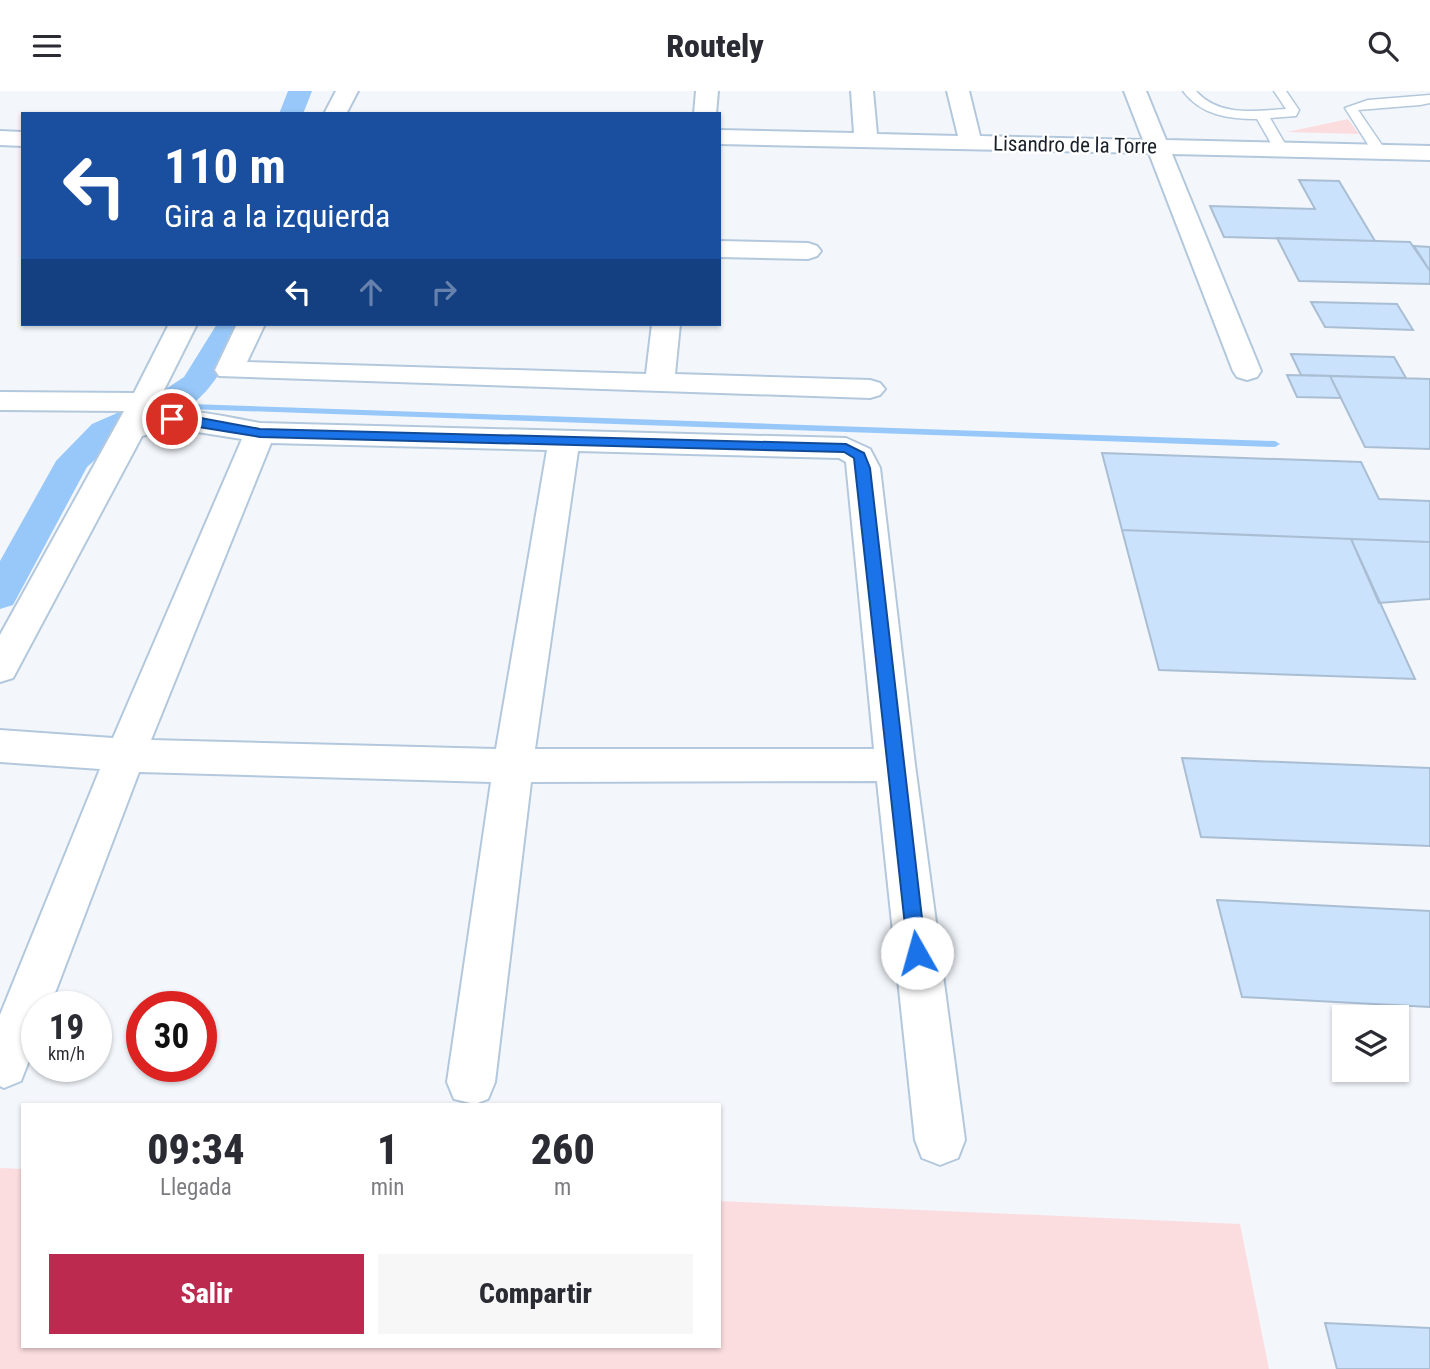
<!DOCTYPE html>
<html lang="es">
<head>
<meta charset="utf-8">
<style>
  :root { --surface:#fff; --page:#f7f7f7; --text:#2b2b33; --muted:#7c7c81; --accent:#bc2b4f }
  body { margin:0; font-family:"Roboto Condensed",sans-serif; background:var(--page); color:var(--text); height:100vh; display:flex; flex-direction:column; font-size:26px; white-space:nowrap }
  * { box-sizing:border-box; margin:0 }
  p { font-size:23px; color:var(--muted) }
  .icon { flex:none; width:38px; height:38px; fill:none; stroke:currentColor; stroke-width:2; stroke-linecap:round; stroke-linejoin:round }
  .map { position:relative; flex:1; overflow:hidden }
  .side { position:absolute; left:21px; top:1012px; width:700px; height:245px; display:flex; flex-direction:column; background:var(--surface); border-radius:0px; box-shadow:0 2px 5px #0004 }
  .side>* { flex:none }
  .banner { position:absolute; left:21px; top:21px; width:700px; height:214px; border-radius:0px; box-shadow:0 2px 5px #0004; background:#1a4fa0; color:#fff; overflow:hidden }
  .buttons { position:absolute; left:1332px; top:914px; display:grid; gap:14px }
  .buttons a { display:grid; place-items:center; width:77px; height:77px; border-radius:0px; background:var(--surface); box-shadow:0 2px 5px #0004; font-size:35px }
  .speed { position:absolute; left:21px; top:900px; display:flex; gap:14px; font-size:35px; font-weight:700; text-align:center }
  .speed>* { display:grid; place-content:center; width:91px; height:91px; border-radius:50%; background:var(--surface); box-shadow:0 2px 5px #0004; line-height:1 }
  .speed small { font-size:18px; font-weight:400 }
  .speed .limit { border:10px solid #d22; background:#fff; color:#111 }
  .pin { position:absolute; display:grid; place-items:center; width:60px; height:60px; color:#fff; margin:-30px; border:4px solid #fff; border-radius:50%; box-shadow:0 2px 7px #0007 }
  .me { position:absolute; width:77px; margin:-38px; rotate:353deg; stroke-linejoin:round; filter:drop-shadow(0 0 5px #0008) }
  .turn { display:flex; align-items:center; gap:24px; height:147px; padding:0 28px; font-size:32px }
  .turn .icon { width:91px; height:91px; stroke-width:2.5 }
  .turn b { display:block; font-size:49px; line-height:60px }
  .lanes { display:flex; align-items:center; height:66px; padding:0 28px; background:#0003; justify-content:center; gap:35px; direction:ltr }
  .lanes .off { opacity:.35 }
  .eta { display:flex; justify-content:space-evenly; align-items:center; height:119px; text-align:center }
  .eta b { font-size:42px; font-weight:800; line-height:49px }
  .cta { display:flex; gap:14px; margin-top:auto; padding:14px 28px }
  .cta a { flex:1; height:80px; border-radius:0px; background:var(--accent); color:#fff; font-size:28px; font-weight:800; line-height:80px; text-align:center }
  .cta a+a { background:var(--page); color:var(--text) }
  header { display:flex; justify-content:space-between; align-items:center; height:91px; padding:0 28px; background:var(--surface); font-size:32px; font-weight:800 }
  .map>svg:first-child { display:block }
  .green { fill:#fcdddf }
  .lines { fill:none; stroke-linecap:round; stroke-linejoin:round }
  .stream { fill:#97c8f9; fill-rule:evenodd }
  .canal { fill:#97c8f9; fill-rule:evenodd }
  .building { fill:#cae2fb; stroke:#aabed3; stroke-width:2 }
  .service-casing { stroke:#b3c8dc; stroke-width:3 }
  .minor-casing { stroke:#b3c8dc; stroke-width:4 }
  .service { fill:#fff; fill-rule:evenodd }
  .minor { fill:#fff; fill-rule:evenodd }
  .route { fill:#1a73e8; stroke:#114b97; stroke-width:2 }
  .labels { text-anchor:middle; stroke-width:5; stroke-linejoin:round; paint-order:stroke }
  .far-street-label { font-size:21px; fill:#192028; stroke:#fff }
</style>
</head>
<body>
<header><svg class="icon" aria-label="menu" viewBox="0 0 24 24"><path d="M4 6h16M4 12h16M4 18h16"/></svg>Routely<svg class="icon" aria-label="search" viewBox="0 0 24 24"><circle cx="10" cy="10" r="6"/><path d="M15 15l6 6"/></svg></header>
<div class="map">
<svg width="1430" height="1278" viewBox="0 0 1430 1278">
  <rect width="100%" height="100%" fill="#f3f7fc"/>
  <!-- green -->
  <path class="green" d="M1348,28L1359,43L1287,41Z
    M0,1077L23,1078V1255H719V1110L1240,1133L1269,1278H0Z"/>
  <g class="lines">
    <!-- stream -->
    <path class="stream" d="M162,312L1275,350L1280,353L1275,356L159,317L157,315Z"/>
    <!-- canal -->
    <path class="canal" d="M288,0H312L303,23H279Z
      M217,233H247C229,268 198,336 149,323L144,316L149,309L184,286Z
      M124,319L136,322L140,329L87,376L13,514L0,518V470L56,370L92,333Z"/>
  </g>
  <!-- building -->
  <path class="building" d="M1299,89L1339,90L1375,150L1224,146L1210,115L1315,118Z
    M1277,147L1410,151L1430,180V193L1299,190Z
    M1414,155L1430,156V180Z
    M1311,211L1397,213L1413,239L1325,236Z
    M1291,263L1394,266L1406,287L1301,284Z
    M1287,284L1330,285L1341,307L1297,306Z
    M1330,285L1430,288V358L1365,356Z
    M1102,362L1361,371L1379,408L1430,410V451L1122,439Z
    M1122,439L1351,448L1415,588L1159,579Z
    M1351,448L1430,451V508L1379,512Z
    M1182,667L1430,677V755L1201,746Z
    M1217,809L1430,820V916L1242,906Z
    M1325,1232L1430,1237V1278H1337Z"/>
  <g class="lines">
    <defs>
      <path id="service" d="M1183,0H1196C1219,26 1255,20 1286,18L1274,0H1286L1299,19L1296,25L1270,27L1288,58L1276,61L1257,28C1228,28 1201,24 1183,0Z
        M1430,4V12L1420,14L1358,19L1386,60L1379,64L1374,63L1345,17L1368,9Z"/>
      <path id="minor" d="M336,0H358L346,23H324Z
        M696,0H718L716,23H694Z
        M851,0H873L877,43L958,45L947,0H969L980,45L1143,49L1124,0H1146L1166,49L1430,55V69L1172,63L1261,280L1257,286L1247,289L1237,286L1233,280L1149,62L719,53V39L854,42Z
        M0,40L23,41V55L0,54Z
        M719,150L808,152L817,155L821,160L817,165L808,168L719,166Z
        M169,233H197L152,323C188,315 224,326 260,332L846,347L870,358L880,377L915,674L965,1049L958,1067L940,1074L922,1067L915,1049L877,690L531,691L495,991L488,1008L475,1013L454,1008L447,991L491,691L139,681L50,915H37V949L21,990L4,997L0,995V924L100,678L0,671V639L113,647L242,348L172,337L142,345L13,587L0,591V544L124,320L0,319V301L134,302ZM271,352L547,359L496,658L151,649ZM578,360L839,367L846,371L874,658H535Z
        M237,233H265L247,271L646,283L652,233H680L675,283L870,289L880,292L885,298L880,304L870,307L219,285L215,279Z"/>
    </defs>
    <!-- service casing -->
    <use href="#service" class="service-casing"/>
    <!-- minor casing -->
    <use href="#minor" class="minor-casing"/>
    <!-- service -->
    <use href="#service" class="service"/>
    <!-- minor -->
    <use href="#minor" class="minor"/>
  </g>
  <!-- route -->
  <path class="route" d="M172,325H190L260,338L846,353L864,362L870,377L926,862L924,868L917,870L911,868L908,862L854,367L844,361L260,346L168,331L166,328Z"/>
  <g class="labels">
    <!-- far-street labels -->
    <g class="far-street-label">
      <text transform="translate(1075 54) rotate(1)" y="7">Lisandro de la Torre</text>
    </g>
  </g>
</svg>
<div class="buttons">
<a><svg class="icon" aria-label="layers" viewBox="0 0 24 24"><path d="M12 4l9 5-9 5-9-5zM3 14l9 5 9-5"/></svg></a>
</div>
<div class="speed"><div>19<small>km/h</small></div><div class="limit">30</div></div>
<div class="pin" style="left:172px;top:328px;background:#d93025"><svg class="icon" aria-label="arrive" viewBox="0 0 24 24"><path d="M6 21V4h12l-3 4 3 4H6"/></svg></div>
<svg class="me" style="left:917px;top:862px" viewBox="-20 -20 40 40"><circle r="19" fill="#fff"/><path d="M0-13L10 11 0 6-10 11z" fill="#1a73e8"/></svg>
<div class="banner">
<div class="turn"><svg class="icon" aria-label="left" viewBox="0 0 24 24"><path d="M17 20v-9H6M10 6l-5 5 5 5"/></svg><div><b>110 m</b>Gira a la izquierda</div></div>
<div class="lanes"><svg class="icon" aria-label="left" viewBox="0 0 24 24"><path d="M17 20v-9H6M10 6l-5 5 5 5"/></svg><svg class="icon off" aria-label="ahead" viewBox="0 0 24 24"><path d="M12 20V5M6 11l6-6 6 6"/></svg><svg class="icon off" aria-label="right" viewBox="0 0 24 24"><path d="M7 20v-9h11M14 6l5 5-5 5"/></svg></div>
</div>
<section class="side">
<div class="eta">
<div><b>09:34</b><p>Llegada</p></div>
<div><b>1</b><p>min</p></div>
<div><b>260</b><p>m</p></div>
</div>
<div class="cta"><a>Salir</a><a>Compartir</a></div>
</section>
</div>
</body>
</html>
